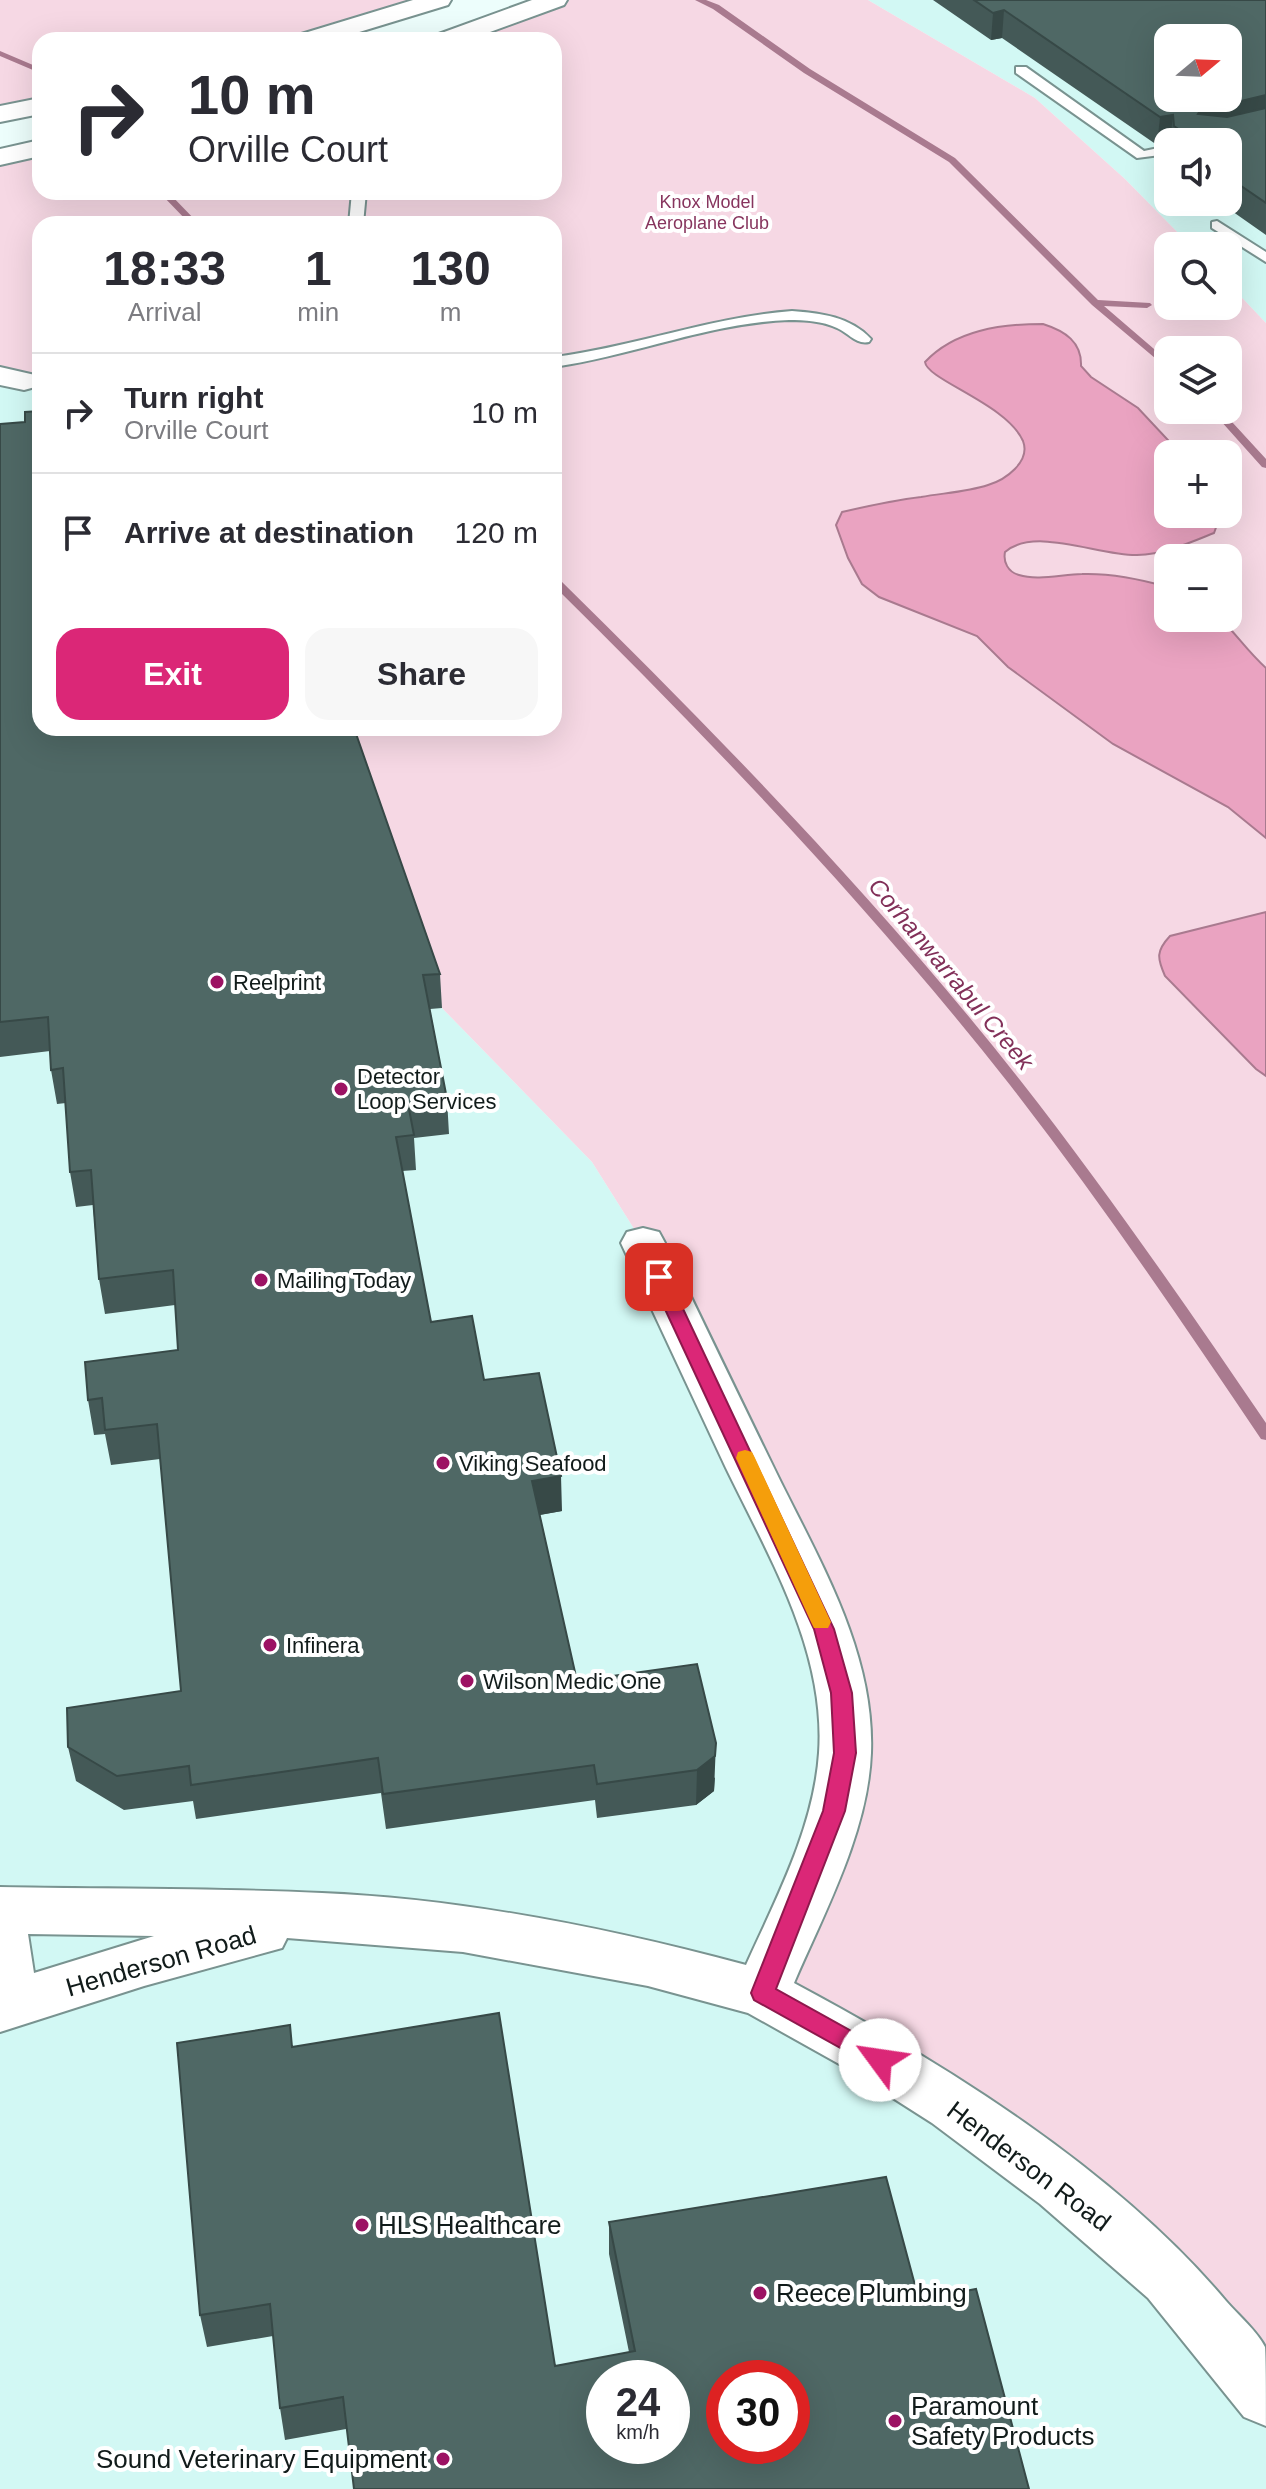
<!DOCTYPE html>
<html lang="en">
<head>
<meta charset="utf-8">
<style>
  :root { --surface:#fff; --page:#f7f7f7; --text:#2b2b33; --muted:#7c7c81; --line:#e1e1e2; --accent:#db2777 }
  body { margin:0; font-family:Arial,sans-serif; background:var(--page); color:var(--text); height:100vh; display:flex; flex-direction:column; font-size:30px; white-space:nowrap }
  * { box-sizing:border-box; margin:0 }
  p { font-size:26px; color:var(--muted) }
  .icon { flex:none; width:44px; height:44px; fill:none; stroke:currentColor; stroke-width:2; stroke-linecap:round; stroke-linejoin:round }
  .map { position:relative; flex:1; overflow:hidden }
  .sheet { position:absolute; left:32px; top:216px; width:530px; height:520px; display:flex; flex-direction:column; background:var(--surface); border-radius:24px; box-shadow:0 8px 32px #0002 }
  .sheet>* { flex:none }
  .top-card { position:absolute; left:32px; top:32px; width:530px; height:168px; border-radius:24px; box-shadow:0 8px 32px #0002; background:#fff; color:var(--text); overflow:hidden }
  .needle { width:52px; rotate:71deg }
  .tools { position:absolute; left:1154px; top:24px; display:grid; gap:16px }
  .tools a { display:grid; place-items:center; width:88px; height:88px; border-radius:16px; background:var(--surface); box-shadow:0 8px 32px #0002; font-size:40px }
  .speed { position:absolute; left:586px; top:2360px; display:flex; gap:16px; font-size:40px; font-weight:700; text-align:center }
  .speed>* { display:grid; place-content:center; width:104px; height:104px; border-radius:50%; background:var(--surface); box-shadow:0 8px 32px #0002; line-height:1 }
  .speed small { font-size:20px; font-weight:400 }
  .speed .limit { border:12px solid #d22; background:#fff; color:#111 }
  .pin { position:absolute; display:grid; place-items:center; width:68px; height:68px; color:#fff; margin:-34px; border-radius:16px; box-shadow:0 4px 12px #0006 }
  .me { position:absolute; width:88px; margin:-44px; rotate:301deg; stroke-linejoin:round; filter:drop-shadow(0 0 6px #0008) }
  .turn { display:flex; align-items:center; gap:28px; height:168px; padding:0 24px; font-size:36px }
  .turn .icon { width:104px; height:104px; stroke-width:2.5 }
  .turn b { display:block; font-size:56px; line-height:68px }
  .eta { display:flex; justify-content:space-evenly; align-items:center; height:136px; text-align:center }
  .eta b { font-size:48px; font-weight:700; line-height:56px }
  .primary-button { display:flex; gap:16px; margin-top:auto; padding:16px 24px }
  .primary-button a { flex:1; height:92px; border-radius:24px; background:var(--accent); color:#fff; font-size:32px; font-weight:700; line-height:92px; text-align:center }
  .primary-button a+a { background:var(--page); color:var(--text) }
  ul { padding:0; list-style:none }
  li { display:flex; align-items:center; gap:24px; height:120px; padding:0 24px; border-top:2px solid var(--line) }
  li div { flex:1 }
  li b { display:block; font-size:30px }
  li em { font-style:normal }
  .map>svg:first-child { display:block }
  .built { fill:#d2f8f4; fill-rule:evenodd }
  .green { fill:#f6d8e4; fill-rule:evenodd }
  .water { fill:#eaa3c1; stroke:#a97a8f; stroke-width:2 }
  .lines { fill:none; stroke-linecap:round; stroke-linejoin:round }
  .stream { fill:#a97a8f; fill-rule:evenodd }
  .service-casing { stroke:#799390; stroke-width:4 }
  .minor-casing { stroke:#799390; stroke-width:4 }
  .trunk-casing { stroke:#799390; stroke-width:4 }
  .service { fill:#fff; fill-rule:evenodd }
  .minor { fill:#fff; fill-rule:evenodd }
  .trunk { fill:#fff; fill-rule:evenodd }
  .wall { fill:#445957 }
  .shaded-wall { fill:#374947 }
  .building { fill:#4f6865; stroke:#374947; stroke-width:2; fill-rule:evenodd }
  .route { fill:#db2777; stroke:#8e194d; stroke-width:2 }
  .slow { fill:#f59e0b }
  .poi-dot { fill:#9c1263; stroke:#fff; stroke-width:3 }
  .labels { text-anchor:middle; stroke-width:8; stroke-linejoin:round; paint-order:stroke }
  .far-park-label { font-size:18px; fill:#87355e; stroke:#fff }
  .poi-label { font-size:22px; fill:#111b1a; stroke:#fff; text-anchor:start }
  .water-label { font-size:24px; font-style:italic; fill:#823059; stroke:#fff }
  .near-street-label { font-size:26px; fill:#111b1a; stroke:#fff }
  .near-poi-label { font-size:26px; fill:#111b1a; stroke:#fff; text-anchor:start }
</style>
</head>
<body>
<div class="map">
<svg width="1266" height="2489" viewBox="0 0 1266 2489">
  <rect width="100%" height="100%" fill="#edfefc"/>
  <!-- built -->
  <path class="built" d="M868,0H1266V323L1228,283V246H1191L1125,179L1035,98ZM1168,38H1228V98H1168ZM1168,142H1228V202H1168Z
    M0,376L40,384V728L442,1008L592,1162L643,1243L1169,2278L1266,2396V2489H0ZM604,2378H672V2446H604ZM724,2378H792V2446H724Z"/>
  <!-- green -->
  <path class="green" d="M0,0H439L307,40H40V106L0,114Z
    M554,0H868L1035,98L1125,179L1191,246H1168V306H1228V283L1266,323V2396L1169,2278L762,1993L841,1693L643,1243L592,1162L442,1008L346,728H554V224H40V384L0,376V157L40,148V192H554V40H445ZM1168,350H1228V410H1168ZM1168,454H1228V514H1168ZM1168,558H1228V618H1168Z"/>
  <!-- water -->
  <path class="water" d="M1043,324C1065,331 1082,342 1081,366L1091,377L1138,408L1181,454H1168V514H1215L1218,522L1214,533C1189,543 1165,554 1137,555C1100,556 1034,526 1005,552C1003,562 1008,572 1019,575C1038,581 1063,574 1082,574C1111,573 1140,579 1168,587V618H1220C1236,634 1249,653 1266,668V838L1228,807L1113,744L1008,667L977,636L879,597L862,584L848,558L836,525L842,512C868,506 895,500 921,497C943,493 967,492 988,485C1005,480 1031,462 1023,441C1007,404 927,380 925,362C955,330 1001,324 1043,324Z
    M1266,912V1076L1256,1069L1165,976C1157,958 1156,951 1170,936Z"/>
  <g class="lines">
    <!-- stream -->
    <path class="stream" d="M695,0H706L719,5L810,69L955,158L1098,300L1150,303L1152,305L1147,308L1104,306L1168,361V369L1092,305L949,162L804,73L713,9Z
      M0,51L40,68V73L0,56Z
      M159,192H168L199,224H190Z
      M1211,410H1221L1266,459V468L1262,467Z
      M554,577L558,578C720,737 879,901 1020,1080C1107,1191 1187,1307 1266,1423V1440L1261,1439C1180,1319 1099,1199 1010,1085C870,907 714,744 554,586Z"/>
    <defs>
      <path id="service" d="M1016,67H1026L1144,151L1168,146V154L1137,158L1016,73Z
        M352,192H366L363,224H349Z
        M1217,221L1266,252V262L1212,228V222Z
        M792,311C821,313 851,317 871,339L869,342C856,345 849,333 837,328C823,321 804,320 789,320C709,323 633,356 554,367V357C634,347 711,317 792,311Z"/>
      <path id="minor" d="M0,367L35,375L39,381L35,387L24,390L0,385Z
        M643,1228L659,1232L665,1243C701,1318 737,1393 774,1468C817,1557 875,1650 871,1753C868,1832 825,1911 794,1983C944,2063 1116,2170 1226,2301C1238,2315 1257,2331 1265,2347C1266,2358 1266,2411 1266,2426L1244,2417L1148,2298L1040,2204L932,2123L841,2065L748,2013L648,1986L463,1952L287,1938L282,1948L144,1986L0,2032V1887C107,1889 215,1888 322,1893C465,1899 608,1928 746,1965C776,1899 814,1827 819,1753C826,1651 769,1557 726,1468C691,1393 656,1318 621,1243L627,1232ZM28,1934L154,1936L34,1973Z"/>
      <path id="trunk" d="M413,0H451L448,5L333,40H294L298,35Z
        M532,0H567L564,5L468,40H432L436,35Z
        M40,98V114L0,122V106Z
        M40,140V156L0,165V149Z"/>
    </defs>
    <!-- service casing -->
    <use href="#service" class="service-casing"/>
    <!-- minor casing -->
    <use href="#minor" class="minor-casing"/>
    <!-- trunk casing -->
    <use href="#trunk" class="trunk-casing"/>
    <!-- service -->
    <use href="#service" class="service"/>
    <!-- minor -->
    <use href="#minor" class="minor"/>
    <!-- trunk -->
    <use href="#trunk" class="trunk"/>
  </g>
  <!-- wall -->
  <path class="wall" d="M933,0H1266V235L1219,202H1228V142H1168L1157,145L1002,38L991,40Z
    M25,422L440,974L442,1008L430,1009L447,1099L449,1134L414,1138L416,1170L402,1171L431,1322L484,1380L562,1511L540,1515L577,1681L715,1778L714,1791L696,1805L597,1818L595,1800L386,1829L381,1793L196,1819L193,1801L124,1810L76,1781L68,1747L181,1691L160,1459L111,1465L105,1434L94,1435L88,1400L178,1350L175,1305L105,1314L99,1279L93,1205L76,1207L70,1172L66,1103L57,1104L51,1070L50,1051L0,1057V424Z
    M293,2046L555,2366L629,2352L609,2254V2222L919,2300L346,2429L285,2440L280,2408L273,2336L207,2347L200,2315Z"/>
  <!-- shaded-wall -->
  <path class="shaded-wall" d="M1004,10L1002,38L991,40L993,13Z
    M1266,95V117L1196,139L1198,114L1200,111Z
    M1173,115L1170,142H1168V144L1157,145L1160,117Z
    M561,1476L562,1511L533,1516L532,1481Z
    M716,1743L714,1791L696,1805L697,1770Z"/>
  <!-- building -->
  <path class="building" d="M974,0H1266V95L1200,111L1198,114L1227,117L1266,108V203L1228,177V142H1180L1193,139L1174,126L1173,115L1160,117L1004,10L993,13ZM1168,38H1228V98H1168Z
    M40,411V728H354L440,974L423,975L447,1099L408,1104L414,1135L396,1137L431,1322L472,1316L484,1380L539,1373L561,1476L532,1481L577,1681L697,1664L716,1743L715,1756L697,1770L597,1784L594,1765L383,1794L378,1758L191,1785L189,1766L117,1776L68,1747L67,1708L181,1691L157,1424L105,1430L102,1398L88,1400L85,1362L178,1350L173,1270L99,1279L91,1170L70,1172L63,1068L51,1070L48,1017L0,1022V424L25,422V412Z
    M499,2013L555,2366L635,2351L609,2222L886,2177L919,2300L976,2289L1029,2489H354L343,2397L280,2408L270,2304L200,2315L177,2043L290,2025L292,2047ZM604,2378H672V2446H604ZM724,2378H792V2446H724Z"/>
  <!-- route -->
  <path class="route" d="M659,1271L668,1277L834,1629L852,1693L856,1753L845,1811L776,1989L889,2052L892,2060L889,2067L880,2070L754,2000L751,1993L823,1811L834,1753L831,1693L814,1629L650,1277Z"/>
  <!-- slow -->
  <path class="slow" d="M745,1450L752,1452L755,1458L831,1622L828,1628H814L811,1622L736,1458L738,1452Z"/>
  <!-- markers -->
  <g class="poi-dot">
    <circle cx="217" cy="982" r="8"/>
    <circle cx="341" cy="1089" r="8"/>
    <circle cx="261" cy="1280" r="8"/>
    <circle cx="443" cy="1463" r="8"/>
    <circle cx="270" cy="1645" r="8"/>
    <circle cx="467" cy="1681" r="8"/>
    <circle cx="362" cy="2225" r="8"/>
    <circle cx="760" cy="2293" r="8"/>
    <circle cx="895" cy="2421" r="8"/>
    <circle cx="443" cy="2459" r="8"/>
  </g>
  <g class="labels">
    <!-- far-park labels -->
    <g class="far-park-label">
      <text x="707" y="208">Knox Model<tspan x="707" dy="21">Aeroplane Club</tspan></text>
    </g>
    <!-- poi labels -->
    <g class="poi-label">
      <text x="233" y="990">Reelprint</text>
      <text x="357" y="1084">Detector<tspan x="357" dy="25">Loop Services</tspan></text>
      <text x="277" y="1288">Mailing Today</text>
      <text x="459" y="1471">Viking Seafood</text>
      <text x="286" y="1653">Infinera</text>
      <text x="483" y="1689">Wilson Medic One</text>
    </g>
    <!-- water labels -->
    <g class="water-label">
      <text transform="translate(951 974) rotate(50)" y="8">Corhanwarrabul Creek</text>
    </g>
    <!-- near-street labels -->
    <g class="near-street-label">
      <text transform="translate(161 1961) rotate(-16)" y="9">Henderson Road</text>
      <text transform="translate(1029 2166) rotate(37)" y="9">Henderson Road</text>
    </g>
    <!-- near-poi labels -->
    <g class="near-poi-label">
      <text x="378" y="2234">HLS Healthcare</text>
      <text x="776" y="2302">Reece Plumbing</text>
      <text x="911" y="2415">Paramount<tspan x="911" dy="30">Safety Products</tspan></text>
      <text x="427" y="2468" text-anchor="end">Sound Veterinary Equipment</text>
    </g>
  </g>
</svg>
<div class="tools">
<a><svg class="needle" viewBox="-14 -14 28 28"><path d="M0-13l5 13h-10z" fill="#e53935"/><path d="M0 13l5-13h-10z" fill="#7c7c81"/></svg></a>
<a><svg class="icon" aria-label="sound" viewBox="0 0 24 24"><path d="M4 9h4l5-4v14l-5-4H4zM17 9q2 3 0 6"/></svg></a>
<a><svg class="icon" aria-label="search" viewBox="0 0 24 24"><circle cx="10" cy="10" r="6"/><path d="M15 15l6 6"/></svg></a>
<a><svg class="icon" aria-label="layers" viewBox="0 0 24 24"><path d="M12 4l9 5-9 5-9-5zM3 14l9 5 9-5"/></svg></a>
<a>+</a>
<a>−</a>
</div>
<div class="speed"><div>24<small>km/h</small></div><div class="limit">30</div></div>
<div class="pin" style="left:659px;top:1277px;background:#d93025"><svg class="icon" aria-label="arrive" viewBox="0 0 24 24"><path d="M6 21V4h12l-3 4 3 4H6"/></svg></div>
<svg class="me" style="left:880px;top:2060px" viewBox="-20 -20 40 40"><circle r="19" fill="#fff"/><path d="M0-13L10 11 0 6-10 11z" fill="#db2777"/></svg>
<div class="top-card">
<div class="turn"><svg class="icon" aria-label="right" viewBox="0 0 24 24"><path d="M7 20v-9h11M14 6l5 5-5 5"/></svg><div><b>10 m</b>Orville Court</div></div>
</div>
<section class="sheet">
<div class="eta">
<div><b>18:33</b><p>Arrival</p></div>
<div><b>1</b><p>min</p></div>
<div><b>130</b><p>m</p></div>
</div>
<ul>
<li><svg class="icon" aria-label="right" viewBox="0 0 24 24"><path d="M7 20v-9h11M14 6l5 5-5 5"/></svg><div><b>Turn right</b><p>Orville Court</p></div><em>10 m</em></li>
<li><svg class="icon" aria-label="arrive" viewBox="0 0 24 24"><path d="M6 21V4h12l-3 4 3 4H6"/></svg><div><b>Arrive at destination</b></div><em>120 m</em></li>
</ul>
<div class="primary-button"><a>Exit</a><a>Share</a></div>
</section>
</div>
</body>
</html>
